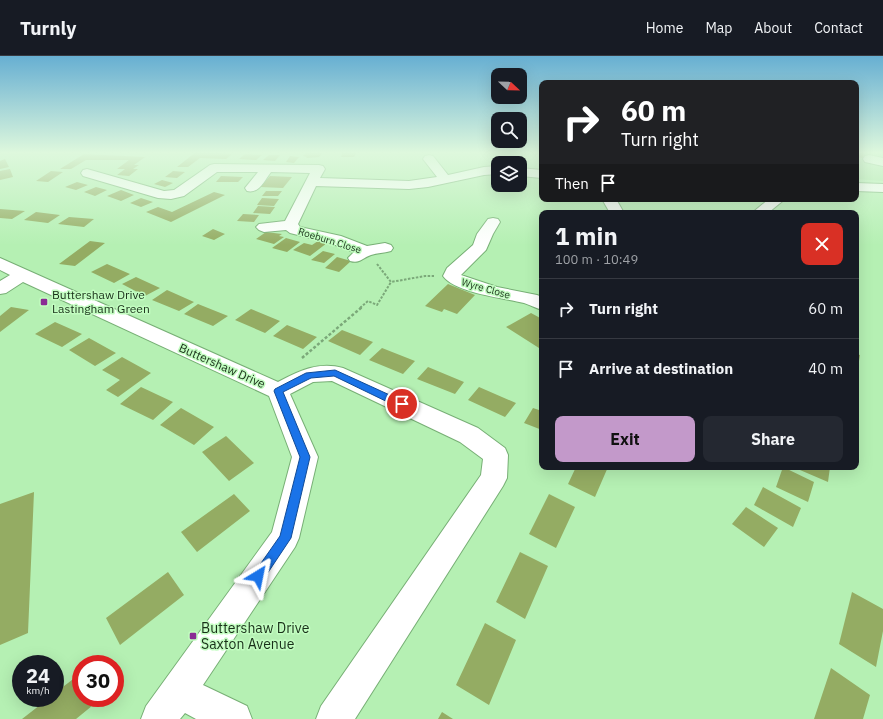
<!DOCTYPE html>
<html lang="en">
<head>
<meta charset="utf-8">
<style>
  :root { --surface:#171b24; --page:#242831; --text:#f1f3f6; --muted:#9ea1a6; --line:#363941; --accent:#c399ca }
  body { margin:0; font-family:"IBM Plex Sans",sans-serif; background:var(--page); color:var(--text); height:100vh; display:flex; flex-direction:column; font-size:15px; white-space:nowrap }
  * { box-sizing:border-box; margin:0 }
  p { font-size:13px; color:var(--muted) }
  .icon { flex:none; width:22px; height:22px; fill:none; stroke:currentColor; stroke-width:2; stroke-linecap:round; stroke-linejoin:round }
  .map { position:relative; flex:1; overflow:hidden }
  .details { position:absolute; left:539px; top:154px; width:320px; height:260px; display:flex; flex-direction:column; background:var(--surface); border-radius:8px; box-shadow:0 4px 16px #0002 }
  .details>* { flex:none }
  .top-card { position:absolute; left:539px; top:24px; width:320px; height:122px; border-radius:8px; box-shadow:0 4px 16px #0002; background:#202124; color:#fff; overflow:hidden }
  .needle { width:26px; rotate:112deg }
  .controls { position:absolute; left:491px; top:12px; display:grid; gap:8px }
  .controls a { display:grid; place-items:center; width:36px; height:36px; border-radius:8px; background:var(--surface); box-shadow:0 4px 16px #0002; font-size:20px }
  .speed { position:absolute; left:12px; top:599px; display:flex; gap:8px; font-size:20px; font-weight:700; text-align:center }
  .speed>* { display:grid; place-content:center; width:52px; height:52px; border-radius:50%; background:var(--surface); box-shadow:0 4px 16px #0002; line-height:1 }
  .speed small { font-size:10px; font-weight:400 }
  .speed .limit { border:6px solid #d22; background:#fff; color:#111 }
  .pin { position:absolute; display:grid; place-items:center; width:34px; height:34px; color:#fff; margin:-17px; border:2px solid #fff; border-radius:50%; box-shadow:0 1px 4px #0007 }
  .me { position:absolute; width:44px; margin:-22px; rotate:35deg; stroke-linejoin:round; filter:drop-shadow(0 0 3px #0008) }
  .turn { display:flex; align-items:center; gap:14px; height:84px; padding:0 16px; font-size:18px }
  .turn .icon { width:52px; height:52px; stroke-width:2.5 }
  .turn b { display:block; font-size:28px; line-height:34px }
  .then { display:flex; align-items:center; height:38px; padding:0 16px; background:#0003; gap:8px; font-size:15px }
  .round { display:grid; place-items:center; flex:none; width:42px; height:42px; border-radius:8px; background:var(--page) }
  .headline { display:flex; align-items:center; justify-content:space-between; height:68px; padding:0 16px }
  h1 { font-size:24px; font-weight:700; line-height:30px }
  .action { display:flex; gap:8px; margin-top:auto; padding:8px 16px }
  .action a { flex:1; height:46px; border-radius:8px; background:var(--accent); color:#111; font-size:16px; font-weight:700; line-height:46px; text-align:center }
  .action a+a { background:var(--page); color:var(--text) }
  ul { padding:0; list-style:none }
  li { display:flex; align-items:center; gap:12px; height:60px; padding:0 16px; border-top:1px solid var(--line) }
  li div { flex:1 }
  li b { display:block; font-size:15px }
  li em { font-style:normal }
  header { display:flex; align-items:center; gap:24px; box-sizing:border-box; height:56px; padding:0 20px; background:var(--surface); border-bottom:1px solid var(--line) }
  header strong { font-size:19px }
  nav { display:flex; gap:22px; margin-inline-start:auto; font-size:14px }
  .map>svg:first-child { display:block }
  .built { fill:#a5e5a3 }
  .building { fill:#94ac63 }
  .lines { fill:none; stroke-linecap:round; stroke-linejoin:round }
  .minor-casing { stroke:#77af75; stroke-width:2 }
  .path-far1 { stroke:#7ba879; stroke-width:2; stroke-dasharray:2.5 1.5; stroke-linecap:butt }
  .path { stroke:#7ba879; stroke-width:2.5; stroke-dasharray:3 2; stroke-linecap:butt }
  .minor { fill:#fff; fill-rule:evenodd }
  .route { fill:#1a73e8; stroke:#114b97 }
  .poi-dot { fill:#8a2b94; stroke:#c2fdc0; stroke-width:1.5 }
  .labels { text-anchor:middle; stroke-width:3; stroke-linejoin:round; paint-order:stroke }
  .far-street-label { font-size:10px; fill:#193019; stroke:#c2fdc0 }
  .poi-label { font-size:12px; fill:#193019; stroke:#c2fdc0; text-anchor:start }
  .street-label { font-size:12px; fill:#193019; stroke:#c2fdc0 }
  .near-poi-label { font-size:14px; fill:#193019; stroke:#c2fdc0; text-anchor:start }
</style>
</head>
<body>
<header>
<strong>Turnly</strong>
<nav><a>Home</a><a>Map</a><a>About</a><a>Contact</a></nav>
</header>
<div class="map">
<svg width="883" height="663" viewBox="0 0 883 663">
  <rect width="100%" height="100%" fill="#b5f0b3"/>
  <!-- built -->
  <path class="built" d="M856,96H883V125L856,123Z"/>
  <!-- building -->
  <path class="building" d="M196,96H200L232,98L226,103L200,102L188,111H177Z
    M307,96L322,97L319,101L306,102L307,101L303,100Z
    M343,96H357L354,101H341Z
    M856,96H864L863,102L856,101Z
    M84,98L145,101L134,109H139L133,113H138L129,120L117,119L125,113H117L129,104H86L71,113H60Z
    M245,98L262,99L256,104L239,103Z
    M269,99H280L275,105L263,104Z
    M290,100L299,101L294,107L286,106Z
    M5,103L9,111L0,113V105Z
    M10,113L13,121L0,124V115Z
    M51,115L63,116L48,126L36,125Z
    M173,115L185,116L177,122L165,121Z
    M221,120L243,121L238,126H216Z
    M270,120L292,121L283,132L260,131Z
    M162,124L173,127L165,131L154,128Z
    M77,126L88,129L76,134L65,131Z
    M96,131L107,134L95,140L84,136Z
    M121,134L134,139L121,145L107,140Z
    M266,135H282L278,140H262Z
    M214,136L225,139L171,166L146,156L158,151L172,156Z
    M141,142L153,146L141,151L130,147Z
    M262,142L279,143L274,150L257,149Z
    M258,150L275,151L270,158L253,157Z
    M0,153L25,155L12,163L0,162Z
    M36,156L60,159L48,167L24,164Z
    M243,158L259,159L254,166L237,165Z
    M69,161L94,163L84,171L58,168Z
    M213,173L225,178L214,184L202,180Z
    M266,176L282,178L279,180L284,181L274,188L256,183Z
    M286,182L300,186L287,196L272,192Z
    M90,185L105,187L75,210L59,208Z
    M318,185L327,187L310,200L293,194L304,187L312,189Z
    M323,195L335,198L324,207L311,204Z
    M337,201L351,205L339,216L325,212Z
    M107,208L130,218L114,227L91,216Z
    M136,221L160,232L145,240L122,228Z
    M448,228L475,239L457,258L444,253L442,256L425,250Z
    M167,234L194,246L179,255L152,244Z
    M198,248L228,260L213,270L184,258Z
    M11,251L29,254L0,276V260Z
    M251,253L280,265L265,277L235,264Z
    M531,257L542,263V290L539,292L506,271Z
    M55,266L82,278L62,291L35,278Z
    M287,269L317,281L303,293L273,280Z
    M342,274L373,286L360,299L328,285Z
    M89,282L116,297L95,310L69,294Z
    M382,292L415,305L403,318L369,304Z
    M856,298L860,299L858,311L856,310Z
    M122,301L151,317L118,341L106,334L120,324L102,314Z
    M428,311L464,326L455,338L417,323Z
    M141,331L173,346L153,364L120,348Z
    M479,331L516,347L505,361L468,344Z
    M181,352L214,371L194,389L160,369Z
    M533,352L542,355V374L524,367Z
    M226,380L254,407L229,425L202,396Z
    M576,411H608L595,441L568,428Z
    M783,411L814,426L808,446L776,431Z
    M793,411H830L828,426Z
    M763,431L801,452L793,471L754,449Z
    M34,436L28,577L0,589V448Z
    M234,438L250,455L197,496L181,476Z
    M549,438L575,451L556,492L529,478Z
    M746,451L778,472L764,491L732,468Z
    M520,496L548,510L525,563L496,546Z
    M168,516L184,539L120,589L106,562Z
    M852,536L883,553V575L876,611L839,588Z
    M485,567L516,584L489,649L456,629Z
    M831,612L870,639L863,663H814Z
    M81,617V642H96L98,645L76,663H22L49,642H55V637Z
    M442,656L453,663H438Z"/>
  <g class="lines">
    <defs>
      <path id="minor" d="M429,99L433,100L448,119L484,111L498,110V118L484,119L428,131L409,133L316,130L298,168L300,171L341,180L367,190L385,187L391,189L393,192L391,195C384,197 377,197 371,199C362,202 360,208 350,205L348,202L354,196L330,187L290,177L286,174L264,176L259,174L256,171L259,168L285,165L310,117L271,116C264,125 259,138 247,135L245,132L258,116H217L184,140L171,143L158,142L83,120L81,117L83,114L87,113L164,135L174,134L210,109L214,108L319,109L323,110L325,113L320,122L409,125L437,121L423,103L425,100Z
        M869,99L883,102V110L865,106L863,103L865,100Z
        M520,112L542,114V122L520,120Z
        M856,127L883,128V136L856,135Z
        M602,143H616L624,157H610Z
        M769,143H785L768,157H752Z
        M493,162L498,163L500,166L493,178L486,194L461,219L497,231L537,239L542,241V254C536,252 530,249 524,247C504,242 455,237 443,220L447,212L473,189L477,178L488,163Z
        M0,202L278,326C298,315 319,305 343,312L478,372L505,392L508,399L507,422L503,430L355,663H316L321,650L481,419L483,403L460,386L332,325L313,326L290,338L318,401L299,482L295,491L203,629L247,650L252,663H196L185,657L180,663H141L146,650L272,476L292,401L269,340L23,226L6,237L0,238V225L10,219L0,214Z"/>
    </defs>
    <!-- minor casing -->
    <use href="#minor" class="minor-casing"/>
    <!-- path-far1 -->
    <path class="path-far1" d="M377,208L391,226L425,220H434
      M360,252L368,245L377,249L391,226"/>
    <!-- path -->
    <path class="path" d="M302,302L362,251"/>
    <!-- minor -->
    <use href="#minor" class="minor"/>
  </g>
  <!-- sky -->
  <linearGradient id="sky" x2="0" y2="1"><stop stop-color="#67afd2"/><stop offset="0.51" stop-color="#def8dd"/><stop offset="1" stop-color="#def8dd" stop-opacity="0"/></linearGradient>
  <rect width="883" height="189" fill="url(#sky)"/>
  <!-- route -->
  <path class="route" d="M335,314L405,346L406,348L405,351H398L334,320L311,322L283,336L310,401L291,482L263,524L258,526L254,524L252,520L280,480L300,401L274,335L275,333L306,317Z"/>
  <!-- markers -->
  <g class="poi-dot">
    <rect x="40" y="242" width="8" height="8" rx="2"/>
    <rect x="189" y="576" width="8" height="8" rx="2"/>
  </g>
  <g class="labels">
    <!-- far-street labels -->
    <g class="far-street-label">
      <text transform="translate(330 184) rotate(17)" y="4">Roeburn Close</text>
      <text transform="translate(486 232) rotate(16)" y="4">Wyre Close</text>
    </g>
    <!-- poi labels -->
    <g class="poi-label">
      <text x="52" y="243">Buttershaw Drive<tspan x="52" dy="14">Lastingham Green</tspan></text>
    </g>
    <!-- street labels -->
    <g class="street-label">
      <text transform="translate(222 310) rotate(24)" y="4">Buttershaw Drive</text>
    </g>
    <!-- near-poi labels -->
    <g class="near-poi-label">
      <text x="201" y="577">Buttershaw Drive<tspan x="201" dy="16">Saxton Avenue</tspan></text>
    </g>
  </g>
</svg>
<div class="controls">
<a><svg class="needle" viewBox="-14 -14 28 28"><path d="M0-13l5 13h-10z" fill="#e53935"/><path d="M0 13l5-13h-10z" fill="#9ea1a6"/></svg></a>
<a><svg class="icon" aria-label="search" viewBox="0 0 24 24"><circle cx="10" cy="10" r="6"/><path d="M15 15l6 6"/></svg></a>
<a><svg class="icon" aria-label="layers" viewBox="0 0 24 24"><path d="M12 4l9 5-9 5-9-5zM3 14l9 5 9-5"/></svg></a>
</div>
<div class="speed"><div>24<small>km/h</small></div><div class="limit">30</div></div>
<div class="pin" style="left:402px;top:348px;background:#d93025"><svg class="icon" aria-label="arrive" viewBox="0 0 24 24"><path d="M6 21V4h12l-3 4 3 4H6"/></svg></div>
<svg class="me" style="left:258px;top:520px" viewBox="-20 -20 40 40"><path d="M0-17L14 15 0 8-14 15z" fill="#1a73e8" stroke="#fff" stroke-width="4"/></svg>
<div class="top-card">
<div class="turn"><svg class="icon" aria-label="right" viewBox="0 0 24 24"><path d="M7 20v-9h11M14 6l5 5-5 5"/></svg><div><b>60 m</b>Turn right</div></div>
<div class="then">Then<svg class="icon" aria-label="arrive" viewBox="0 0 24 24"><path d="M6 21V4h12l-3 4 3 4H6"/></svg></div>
</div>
<section class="details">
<div class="headline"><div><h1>1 min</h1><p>100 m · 10:49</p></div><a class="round" style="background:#d93025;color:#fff"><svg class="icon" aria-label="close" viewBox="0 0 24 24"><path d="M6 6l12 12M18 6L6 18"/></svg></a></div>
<ul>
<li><svg class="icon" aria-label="right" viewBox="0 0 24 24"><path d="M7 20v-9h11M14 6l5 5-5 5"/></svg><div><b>Turn right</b></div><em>60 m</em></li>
<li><svg class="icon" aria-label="arrive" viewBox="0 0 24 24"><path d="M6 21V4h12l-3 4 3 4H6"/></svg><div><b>Arrive at destination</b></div><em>40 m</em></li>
</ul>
<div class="action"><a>Exit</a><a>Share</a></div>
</section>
</div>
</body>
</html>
